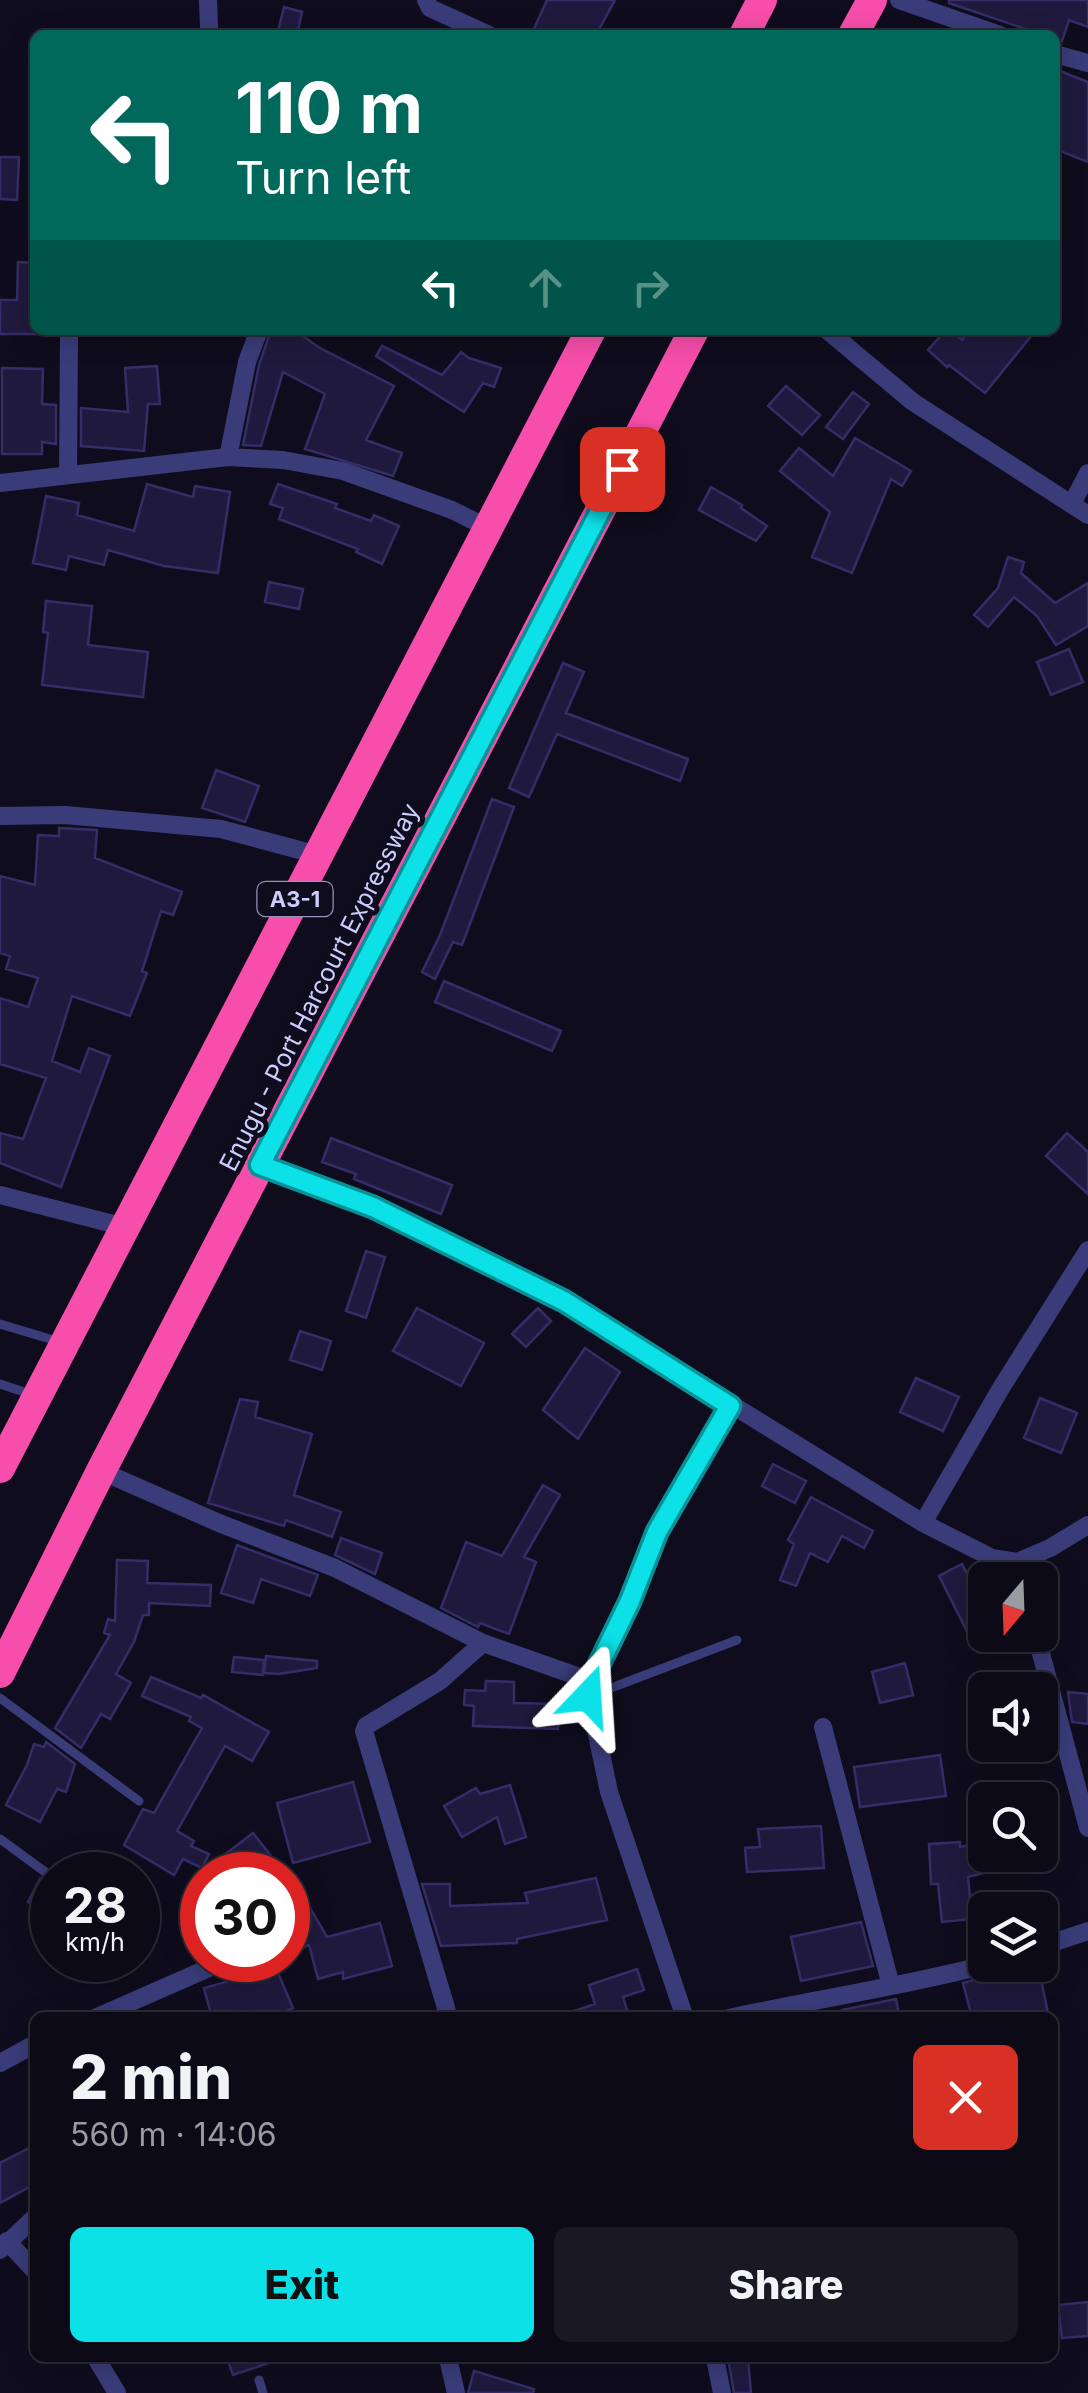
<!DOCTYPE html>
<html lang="en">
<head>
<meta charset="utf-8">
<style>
  :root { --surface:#0b0a16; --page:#191823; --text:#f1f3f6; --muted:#9a9aa1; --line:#2b2b35; --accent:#0ce1e8 }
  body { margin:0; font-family:Inter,sans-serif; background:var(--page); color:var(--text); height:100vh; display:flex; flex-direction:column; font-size:38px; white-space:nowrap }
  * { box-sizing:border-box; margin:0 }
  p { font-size:32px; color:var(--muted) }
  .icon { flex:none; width:55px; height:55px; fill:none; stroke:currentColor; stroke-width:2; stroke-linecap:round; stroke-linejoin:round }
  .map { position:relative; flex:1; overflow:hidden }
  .details { position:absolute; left:30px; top:2012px; width:1028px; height:350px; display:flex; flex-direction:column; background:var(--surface); border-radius:15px; box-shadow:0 5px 25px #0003,0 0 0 2px var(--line) }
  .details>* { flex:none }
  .guide { position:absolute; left:30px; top:30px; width:1030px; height:305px; border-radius:15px; box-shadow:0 5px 25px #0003,0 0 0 2px var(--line); background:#00695c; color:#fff; overflow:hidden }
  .needle { width:65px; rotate:199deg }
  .tools { position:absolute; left:968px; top:1562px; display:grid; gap:20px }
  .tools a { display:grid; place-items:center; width:90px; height:90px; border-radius:15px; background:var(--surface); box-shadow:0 5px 25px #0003,0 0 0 2px var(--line); font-size:50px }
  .speed { position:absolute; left:30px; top:1852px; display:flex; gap:20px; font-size:50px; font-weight:700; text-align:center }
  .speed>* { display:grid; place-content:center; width:130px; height:130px; border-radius:50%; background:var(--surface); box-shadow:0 5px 25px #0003,0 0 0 2px var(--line); line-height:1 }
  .speed small { font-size:25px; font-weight:400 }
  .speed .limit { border:15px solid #d22; background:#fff; color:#111 }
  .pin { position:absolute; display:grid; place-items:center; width:85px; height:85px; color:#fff; margin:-42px; border-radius:20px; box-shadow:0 5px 15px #0006 }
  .me { position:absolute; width:110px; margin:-55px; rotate:20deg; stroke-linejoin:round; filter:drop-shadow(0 0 8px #0008) }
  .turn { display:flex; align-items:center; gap:35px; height:210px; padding:0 40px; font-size:45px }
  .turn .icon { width:130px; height:130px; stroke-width:2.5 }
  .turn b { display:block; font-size:70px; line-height:85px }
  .lanes { display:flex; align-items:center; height:95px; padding:0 40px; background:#0003; justify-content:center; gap:50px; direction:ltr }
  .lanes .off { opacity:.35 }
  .round { display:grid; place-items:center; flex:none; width:105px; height:105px; border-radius:15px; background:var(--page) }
  .summary { display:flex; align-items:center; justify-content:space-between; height:170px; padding:0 40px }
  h1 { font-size:60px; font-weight:800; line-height:75px }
  .action { display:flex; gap:20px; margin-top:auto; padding:20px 40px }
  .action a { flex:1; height:115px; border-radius:15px; background:var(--accent); color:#111; font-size:40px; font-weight:800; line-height:115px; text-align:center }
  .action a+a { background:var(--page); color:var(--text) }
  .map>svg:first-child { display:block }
  .building { fill:#1f1a3d; stroke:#352d68; stroke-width:2.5 }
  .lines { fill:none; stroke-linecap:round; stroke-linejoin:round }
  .lane { stroke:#3a3c7a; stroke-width:9 }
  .street { stroke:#3a3c7a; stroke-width:18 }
  .highway { stroke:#f64eaa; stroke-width:30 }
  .route-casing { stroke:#089297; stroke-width:25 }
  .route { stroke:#0ce1e8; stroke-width:18 }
  .labels { text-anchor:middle; stroke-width:10; stroke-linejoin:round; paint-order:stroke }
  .shield { fill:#0f0d1d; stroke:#9593b9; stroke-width:2.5 }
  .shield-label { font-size:22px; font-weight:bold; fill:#ceccfc }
  .street-label { font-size:25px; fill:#ceccfc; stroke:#0f0d1d }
</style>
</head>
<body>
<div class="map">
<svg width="1088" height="2393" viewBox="0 0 1088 2393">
  <rect width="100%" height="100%" fill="#0f0d1d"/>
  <!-- building -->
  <path class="building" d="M547,0H615L596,35H531Z
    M949,0H1088V27L1069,20L1062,41L1055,39V35H1043L949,3Z
    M284,7L302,12L297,35H277Z
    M1055,69L1088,82V162L1055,149Z
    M0,157H19L17,200L0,199Z
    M18,262L33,263L35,334H0V300H17Z
    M271,330H294L320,348L394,386L366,440L402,453L393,476L305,449L325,394L283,372L261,446L243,445L259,365Z
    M946,330H951L962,340L968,330H1036L985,393L949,365L947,367L928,350Z
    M382,346L442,375L461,352L469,358L501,368L494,387L483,383L464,412L376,356Z
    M157,366L160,404H148L144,451L81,446V408L128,412L125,368Z
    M2,368L43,369L42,404L56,405V444L42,442V454H2Z
    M786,386L820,415L802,435L768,406Z
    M853,392L869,404L843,439L826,427Z
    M855,438L911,471L902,486L891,479L852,573L812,557L830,512L780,471L799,448L833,476Z
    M147,484L193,497L195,486L230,492L218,573L164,566L108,550L104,565L69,556L66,570L33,563L46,496L79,503L77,515L134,531Z
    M278,484L337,504L335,508L371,521L374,515L399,526L382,564L356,552L358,549L279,519L283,508L270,504Z
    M711,487L742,505L741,508L767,526L756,541L699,510Z
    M1008,557L1024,562L1021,573L1055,603L1088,583V626L1056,645L1037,616L1014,597L988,627L974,615L998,588Z
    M269,582L303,589L299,609L265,602Z
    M46,601L92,606L88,645L148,652L143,697L42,685L48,633L43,632Z
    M1069,649L1083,682L1051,695L1037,662Z
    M563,663L584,672L566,713L688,759L680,781L557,734L529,797L509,788Z
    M216,770L259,786L245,822L202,808Z
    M492,799L514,807L462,945L453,942L435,979L422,972L440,935Z
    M59,828L97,830L95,858L182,892L173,915L161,911L142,971L147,973L130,1016L72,996L52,1061L80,1072L89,1048L110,1056L61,1187L0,1163V1133L23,1139L46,1078L0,1064V998L28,1007L38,978L6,969L10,956L0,953V876L35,885L38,835L59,836Z
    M444,981L561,1031L552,1051L435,1002Z
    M1067,1133L1088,1152V1194L1046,1156Z
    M331,1138L452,1185L441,1214L354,1179L356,1174L322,1162Z
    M366,1251L385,1257L366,1318L346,1311Z
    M417,1308L484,1343L461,1386L393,1351Z
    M538,1308L551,1321L526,1347L512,1334Z
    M300,1331L331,1341L322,1370L290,1360Z
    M585,1348L620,1372L578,1439L543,1410Z
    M916,1378L959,1397L943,1431L900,1412Z
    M1040,1398L1077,1413L1061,1453L1024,1438Z
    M240,1399L258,1402L255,1417L312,1434L294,1495L341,1512L332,1537L286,1520L284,1526L208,1503Z
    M773,1464L806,1481L795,1503L762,1486Z
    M543,1485L560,1495L524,1557L536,1562L509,1634L480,1623L478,1627L441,1608L466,1542L502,1556Z
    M811,1497L873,1531L864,1548L842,1536L828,1562L810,1553L796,1586L780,1580L794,1544L788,1540Z
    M341,1538L382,1553L375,1574L335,1555Z
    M237,1545L318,1575L310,1596L261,1579L253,1603L221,1593Z
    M117,1560L148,1561L147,1583L211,1585L210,1606L149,1603V1615H143L134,1642L116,1674L131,1683L110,1719L101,1714L81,1748L55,1728L110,1635L104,1633L108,1619L115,1621Z
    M962,1564L985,1608V1627L969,1635L939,1576Z
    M266,1656L317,1661V1668L279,1674L264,1673Z
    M234,1657L264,1660L263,1675L232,1672Z
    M905,1663L913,1695L880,1703L872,1672Z
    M151,1677L201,1698L203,1695L269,1732L252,1761L225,1746L177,1831L194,1841L191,1846L209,1854L202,1868L183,1859L174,1875L124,1845L143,1809L154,1813L202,1728L189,1721L191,1717L142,1696Z
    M486,1681L514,1682V1703L559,1704L558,1729L473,1726L474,1706L464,1705L465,1690L485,1691Z
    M1068,1692L1088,1694V1724L1072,1722Z
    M46,1742L75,1764L66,1792L57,1789L40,1822L6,1805L27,1765L34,1744L44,1747Z
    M940,1755L946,1796L860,1807L854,1767Z
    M353,1782L370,1842L293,1863L277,1803Z
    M510,1785L526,1837L505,1844L497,1817L462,1837L444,1806L476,1788L480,1794Z
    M821,1826L824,1868L747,1872L745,1848L760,1847L758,1829Z
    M253,1833L286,1875H225L215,1862Z
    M985,1841V1855H1032L1033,1860L968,1877L972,1919L942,1922L938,1884H931L929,1844L960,1842V1847Z
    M288,1877L306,1901L327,1937L380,1923L392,1966L343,1979V1972L318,1979L309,1945L288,1953Z
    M596,1878L607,1920L517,1939V1943L441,1946L422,1884H450V1906L528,1903L525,1893Z
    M40,1879L52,1886V1915L28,1902Z
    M861,1922L873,1966L801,1981L791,1937Z
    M1024,1965H1038L1049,2018H972L963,1983Z
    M276,1968L293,2008L271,2018H212L204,1988Z
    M637,1969L644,1990L623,1997L628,2013L615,2018H563L562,2015L595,2004L589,1985Z
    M896,1999L899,2015L842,2018V2010Z
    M35,2145V2184L0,2203V2163Z
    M1088,2302V2336L1062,2338L1058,2305Z
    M227,2358H277L278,2360L233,2375Z
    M728,2358H748L751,2393H734Z
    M474,2371L534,2389L533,2393H468Z"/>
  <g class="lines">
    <!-- lane -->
    <path class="lane" d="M0,1324L60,1342
      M0,1384L30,1394
      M590,1696L737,1640
      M0,1698L139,1801
      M0,1839L52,1877
      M259,2380L263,2393"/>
    <!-- street -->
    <path class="street" d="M208,0L209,28
      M426,0L430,8L489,35
      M899,0L1000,35
      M1055,54L1088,63
      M827,330L913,402L1088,515
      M228,457L247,362L259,330
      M68,474L69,335
      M0,483L228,457L283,460L343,471L452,510L488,528
      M1073,502L1088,473
      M0,816L65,815L221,829L318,855
      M260,1165L373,1207L564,1301L923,1523L992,1558L1017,1562L1050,1548L1088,1525
      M0,1195L125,1227
      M101,1471L219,1523L335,1568L483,1643L591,1681
      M923,1523L1001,1388L1088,1250
      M1036,1635L1088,1828
      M823,1727L891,1986
      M1040,1947L1088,1931
      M95,2018L227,1960
      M449,2018L364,1731L366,1726L440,1681L483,1643
      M685,2018L609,1792L589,1696L591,1681L631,1601L657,1532L730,1406
      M729,2018C815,1999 901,1987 985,1965
      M0,2063L35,2044
      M7,2241L35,2271
      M0,2250L35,2217
      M96,2358L117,2393
      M448,2358L456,2393
      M715,2358L722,2393"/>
    <!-- highway -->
    <path class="highway" d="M744,35L762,0
      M853,35L872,0
      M0,1468L591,330
      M0,1673L101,1471L694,330"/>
  </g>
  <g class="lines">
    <defs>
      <path id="route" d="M588,1696L591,1681L630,1601L657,1532L730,1406L564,1301L373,1207L260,1165L622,469"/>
    </defs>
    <!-- route casing -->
    <use href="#route" class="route-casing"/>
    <!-- route -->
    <use href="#route" class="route"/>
  </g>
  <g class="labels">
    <!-- shield labels -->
    <rect class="shield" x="257.5" y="882" width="75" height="34" rx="8"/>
    <g class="shield-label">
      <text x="295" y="907">A3-1</text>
    </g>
    <!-- street labels -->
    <g class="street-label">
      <text transform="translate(319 987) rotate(-63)" y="9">Enugu - Port Harcourt Expressway</text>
    </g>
  </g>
</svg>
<div class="tools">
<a><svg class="needle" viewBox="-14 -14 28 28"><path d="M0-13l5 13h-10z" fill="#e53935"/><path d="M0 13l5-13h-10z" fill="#9a9aa1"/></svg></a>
<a><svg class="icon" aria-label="sound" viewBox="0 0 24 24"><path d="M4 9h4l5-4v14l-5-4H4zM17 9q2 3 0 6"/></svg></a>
<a><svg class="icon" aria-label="search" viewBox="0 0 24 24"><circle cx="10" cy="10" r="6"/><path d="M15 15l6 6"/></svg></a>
<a><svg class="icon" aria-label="layers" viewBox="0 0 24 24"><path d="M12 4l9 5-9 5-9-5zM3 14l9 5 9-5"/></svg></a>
</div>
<div class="speed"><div>28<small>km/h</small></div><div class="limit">30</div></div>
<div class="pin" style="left:622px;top:469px;background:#d93025"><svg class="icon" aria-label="arrive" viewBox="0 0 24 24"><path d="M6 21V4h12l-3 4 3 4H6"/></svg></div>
<svg class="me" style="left:588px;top:1696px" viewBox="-20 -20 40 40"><path d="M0-17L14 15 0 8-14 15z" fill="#0ce1e8" stroke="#fff" stroke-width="4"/></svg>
<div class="guide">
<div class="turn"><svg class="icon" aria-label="left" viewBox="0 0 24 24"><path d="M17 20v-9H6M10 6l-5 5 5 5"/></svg><div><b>110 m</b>Turn left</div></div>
<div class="lanes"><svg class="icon" aria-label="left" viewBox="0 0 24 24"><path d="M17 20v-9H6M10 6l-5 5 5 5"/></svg><svg class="icon off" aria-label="ahead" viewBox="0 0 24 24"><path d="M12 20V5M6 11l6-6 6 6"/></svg><svg class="icon off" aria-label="right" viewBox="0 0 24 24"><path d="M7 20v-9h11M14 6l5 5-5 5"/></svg></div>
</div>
<section class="details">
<div class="summary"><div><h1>2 min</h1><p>560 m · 14:06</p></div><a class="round" style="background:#d93025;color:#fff"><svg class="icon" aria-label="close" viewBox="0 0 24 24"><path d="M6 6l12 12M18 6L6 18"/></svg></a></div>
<div class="action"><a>Exit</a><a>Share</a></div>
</section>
</div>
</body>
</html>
